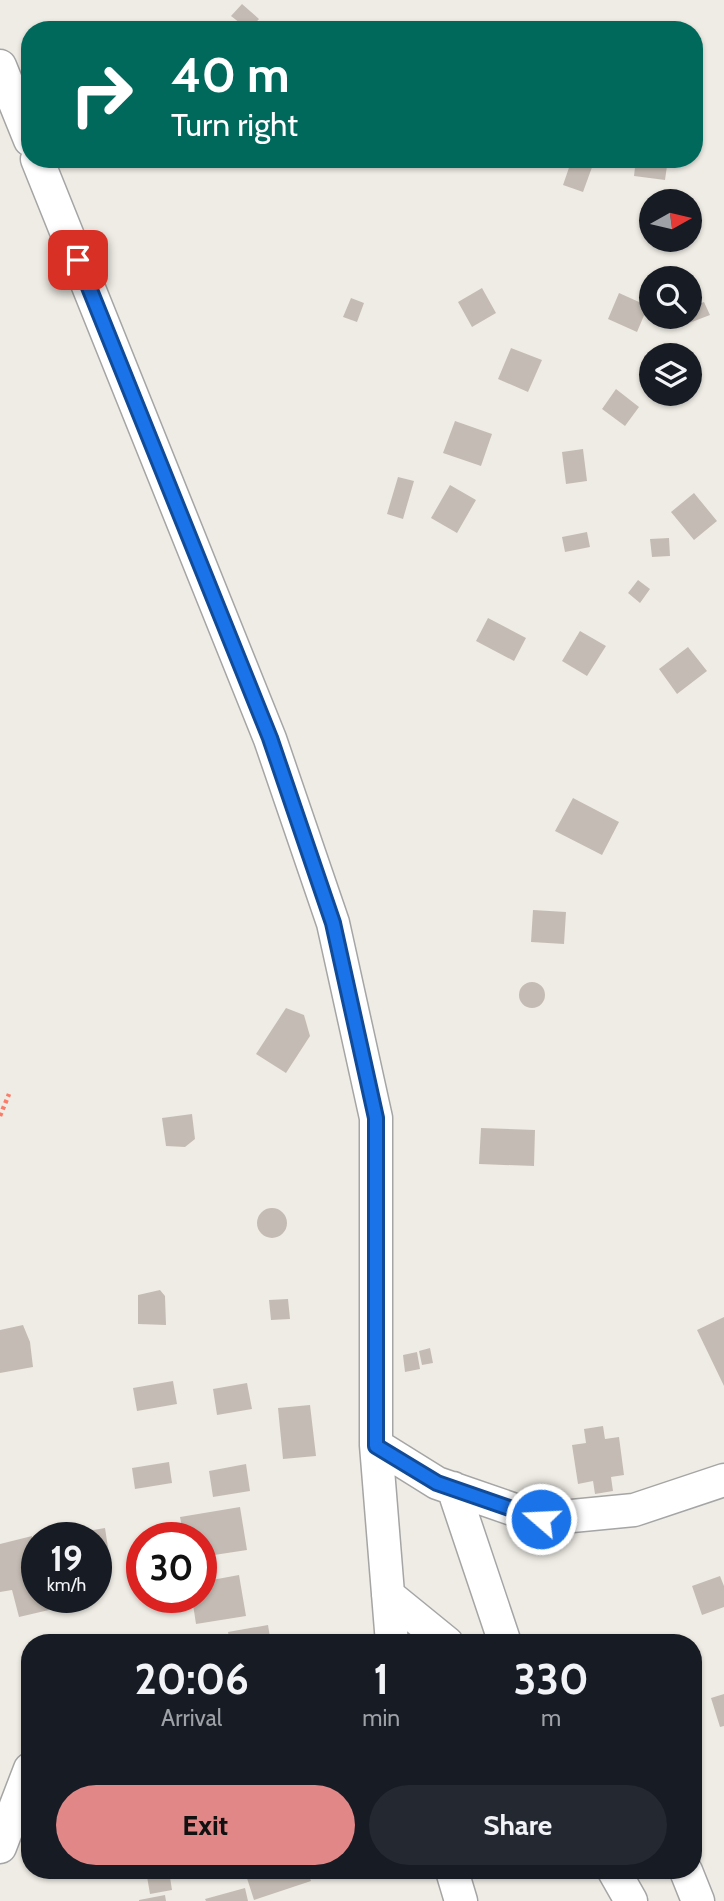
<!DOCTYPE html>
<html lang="en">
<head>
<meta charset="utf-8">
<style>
  :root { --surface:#171b24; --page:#242831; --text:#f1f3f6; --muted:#9ea1a6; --accent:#e18787 }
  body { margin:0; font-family:Cabin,sans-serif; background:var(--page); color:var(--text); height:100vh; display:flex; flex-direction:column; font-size:26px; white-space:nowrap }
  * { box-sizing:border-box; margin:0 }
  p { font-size:23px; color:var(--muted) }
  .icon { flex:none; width:38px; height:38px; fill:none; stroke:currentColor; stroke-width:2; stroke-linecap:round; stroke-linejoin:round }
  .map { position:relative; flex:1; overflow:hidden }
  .panel { position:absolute; left:21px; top:1634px; width:681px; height:245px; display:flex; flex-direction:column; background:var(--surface); border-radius:28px; box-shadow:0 2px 5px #0004 }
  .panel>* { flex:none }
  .top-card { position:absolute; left:21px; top:21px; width:682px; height:147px; border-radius:28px; box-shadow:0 2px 5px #0004; background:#00695c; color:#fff; overflow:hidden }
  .needle { width:46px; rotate:82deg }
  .controls { position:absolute; left:639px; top:189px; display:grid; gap:14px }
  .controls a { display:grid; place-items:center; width:63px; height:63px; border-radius:50%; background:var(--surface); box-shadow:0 2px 5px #0004; font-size:35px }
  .speed { position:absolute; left:21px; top:1522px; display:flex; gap:14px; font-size:35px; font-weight:700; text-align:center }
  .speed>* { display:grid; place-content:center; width:91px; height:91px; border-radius:50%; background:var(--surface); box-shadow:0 2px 5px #0004; line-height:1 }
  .speed small { font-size:18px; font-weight:400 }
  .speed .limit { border:10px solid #d22; background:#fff; color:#111 }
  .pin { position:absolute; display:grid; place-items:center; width:60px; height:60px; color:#fff; margin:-30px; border-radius:14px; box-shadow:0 4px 10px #0006 }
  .me { position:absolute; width:77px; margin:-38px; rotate:289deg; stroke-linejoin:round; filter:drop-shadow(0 0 5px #0008) }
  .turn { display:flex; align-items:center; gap:24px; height:147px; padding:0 35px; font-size:32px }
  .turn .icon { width:91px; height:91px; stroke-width:2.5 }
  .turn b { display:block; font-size:49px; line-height:60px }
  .eta { display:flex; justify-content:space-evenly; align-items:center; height:119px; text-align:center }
  .eta b { font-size:42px; font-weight:700; line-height:49px }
  .button { display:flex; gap:14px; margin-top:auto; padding:14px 35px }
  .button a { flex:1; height:80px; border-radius:42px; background:var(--accent); color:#111; font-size:28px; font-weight:700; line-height:80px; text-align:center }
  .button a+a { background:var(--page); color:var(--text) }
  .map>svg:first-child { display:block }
  .building { fill:#c4bcb4 }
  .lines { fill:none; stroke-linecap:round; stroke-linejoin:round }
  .minor-casing { stroke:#a5a5a5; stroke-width:35 }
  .path { stroke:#fa7d6b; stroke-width:4.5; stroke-dasharray:3.5 3.5; stroke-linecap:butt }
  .minor { stroke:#fff; stroke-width:32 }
  .route-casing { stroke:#114b97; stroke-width:18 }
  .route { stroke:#1a73e8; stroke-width:12 }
</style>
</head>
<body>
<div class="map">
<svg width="724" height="1901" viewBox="0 0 724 1901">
  <rect width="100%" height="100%" fill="#efece5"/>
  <!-- building -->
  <path class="building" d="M242,4L259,19L249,30L231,16Z
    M572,159H595L583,192L563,185Z
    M636,159H668L665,180L634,176Z
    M482,288L496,313L472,327L458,302Z
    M619,293L648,306L637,332L608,319Z
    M351,298L364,303L357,322L343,317Z
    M704,302L710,315L684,325L681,317H690V307Z
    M669,344L675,355H651V372L644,356Z
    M511,348L542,360L528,392L498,379Z
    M616,389L639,407L625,426L602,409Z
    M455,421L492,434L481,466L443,453Z
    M583,449L587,481L566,484L562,452Z
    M398,477L414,481L403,519L387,514Z
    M450,485L476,500L457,533L431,518Z
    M694,493L717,521L694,540L671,512Z
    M587,532L590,547L565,552L562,537Z
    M669,538L670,556L652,557L650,539Z
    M638,580L650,589L640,603L628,593Z
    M488,618L526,638L514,661L476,641Z
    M580,631L606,646L587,676L562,661Z
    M688,647L707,671L677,694L659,669Z
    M573,798L619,822L602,855L555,831Z
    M533,910L566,912L564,944L531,942Z
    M519 995a13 13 0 1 1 26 0a13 13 0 1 1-26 0Z
    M286,1008L304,1015L310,1036L286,1073L256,1054Z
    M192,1114L195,1139L185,1147L166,1146L162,1118Z
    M481,1128L535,1130L534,1166L479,1164Z
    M257 1223a15 15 0 1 1 30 0a15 15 0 1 1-30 0Z
    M160,1290L165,1296L166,1325L138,1324V1295Z
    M288,1299L290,1319L271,1320L269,1300Z
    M724,1317V1386L697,1330Z
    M23,1325L30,1342L33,1367L0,1373V1330Z
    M430,1348L433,1363L422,1365L419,1351Z
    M417,1352L420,1369L405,1372L403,1355Z
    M173,1381L177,1404L137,1411L133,1388Z
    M247,1383L252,1409L217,1415L213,1389Z
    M310,1405L316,1456L283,1459L278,1408Z
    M603,1426L605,1439L619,1437L624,1475L611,1477L613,1491L595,1494L593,1481L578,1484L572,1445L586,1443L584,1429Z
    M169,1462L172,1483L135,1489L132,1468Z
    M246,1464L250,1491L213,1497L209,1471Z
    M240,1507L247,1550L201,1557V1538H184L180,1517Z
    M105,1528L109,1554L96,1557V1538H71L70,1534Z
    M32,1536L37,1555V1598H47L49,1610L19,1617L12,1590L0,1592V1544Z
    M239,1575L246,1616L196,1624L192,1598H201V1582Z
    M720,1576L724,1586V1607L702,1615L692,1586Z
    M268,1625L271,1643H230L228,1632Z
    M552,1638L554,1643H536Z
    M724,1694V1726L720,1727L711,1698Z
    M146,1871H169L172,1890L150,1894Z
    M248,1871H307L311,1881L254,1900L245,1872Z
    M245,1888L248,1901H206L205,1899Z
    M165,1895L166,1901H139V1900Z"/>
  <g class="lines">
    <defs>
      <path id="minor" d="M0,66L30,140
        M37,159L270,739L333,923L376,1118V1445L392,1643
        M376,1445L437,1483L541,1519L634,1510L724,1480
        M453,1488L505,1643
        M388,1595L447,1643
        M0,1847L30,1769
        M452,1871L461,1901
        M614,1871L631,1901
        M686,1871L698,1901"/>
    </defs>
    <!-- minor casing -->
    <use href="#minor" class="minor-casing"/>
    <!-- path -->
    <path class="path" d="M0,1116L9,1094"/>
    <!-- minor -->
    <use href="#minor" class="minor"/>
  </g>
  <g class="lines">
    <defs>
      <path id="route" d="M78,260L270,738L333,923L376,1118V1446L437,1483L541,1519"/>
    </defs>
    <!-- route casing -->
    <use href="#route" class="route-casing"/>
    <!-- route -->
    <use href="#route" class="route"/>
  </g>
</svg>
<div class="controls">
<a><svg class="needle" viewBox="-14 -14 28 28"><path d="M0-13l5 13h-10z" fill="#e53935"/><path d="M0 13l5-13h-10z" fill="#9ea1a6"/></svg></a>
<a><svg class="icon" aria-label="search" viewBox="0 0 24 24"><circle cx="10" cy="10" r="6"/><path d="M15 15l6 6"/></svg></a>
<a><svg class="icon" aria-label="layers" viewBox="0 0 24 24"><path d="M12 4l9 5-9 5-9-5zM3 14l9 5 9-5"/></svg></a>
</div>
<div class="speed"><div>19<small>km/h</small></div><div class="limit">30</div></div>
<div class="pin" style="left:78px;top:260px;background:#d93025"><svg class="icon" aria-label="arrive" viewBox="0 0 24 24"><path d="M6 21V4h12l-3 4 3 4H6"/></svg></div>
<svg class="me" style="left:541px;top:1519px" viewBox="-20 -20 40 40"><circle r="17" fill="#1a73e8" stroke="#fff" stroke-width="3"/><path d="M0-11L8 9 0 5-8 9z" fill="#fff"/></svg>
<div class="top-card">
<div class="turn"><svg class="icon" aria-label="right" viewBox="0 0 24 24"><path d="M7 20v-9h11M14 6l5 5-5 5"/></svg><div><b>40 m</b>Turn right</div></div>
</div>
<section class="panel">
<div class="eta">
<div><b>20:06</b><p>Arrival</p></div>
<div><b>1</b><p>min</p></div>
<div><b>330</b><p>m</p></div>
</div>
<div class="button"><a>Exit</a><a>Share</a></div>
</section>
</div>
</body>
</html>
